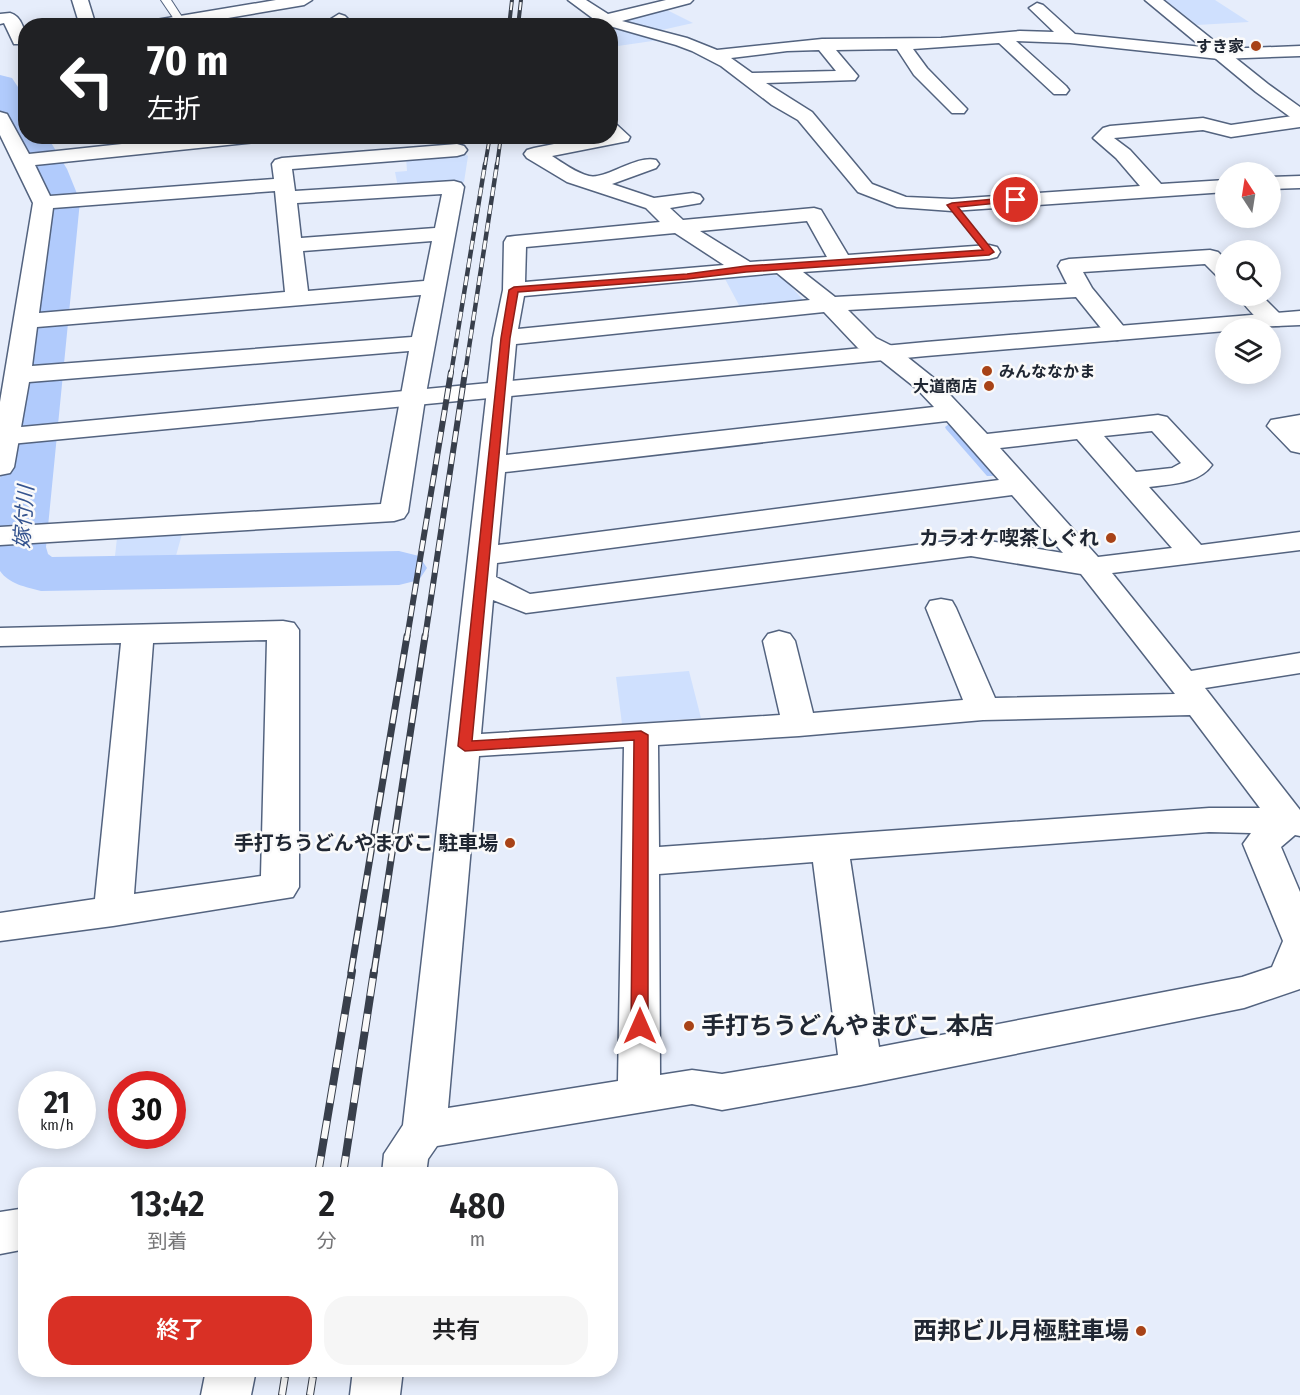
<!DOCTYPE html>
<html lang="ja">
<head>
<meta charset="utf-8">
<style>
  :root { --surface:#fff; --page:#f6f6f6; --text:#202124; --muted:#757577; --accent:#d93025 }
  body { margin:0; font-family:"Fira Sans Condensed","Noto Sans JP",sans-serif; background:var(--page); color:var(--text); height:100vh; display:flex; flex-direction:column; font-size:22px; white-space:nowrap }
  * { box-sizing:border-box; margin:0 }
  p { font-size:20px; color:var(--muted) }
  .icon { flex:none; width:33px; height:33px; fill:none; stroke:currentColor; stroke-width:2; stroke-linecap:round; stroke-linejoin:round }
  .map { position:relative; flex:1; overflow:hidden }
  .side { position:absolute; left:18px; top:1167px; width:600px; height:210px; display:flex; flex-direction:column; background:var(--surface); border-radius:24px; box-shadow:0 3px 15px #0003 }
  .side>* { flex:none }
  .top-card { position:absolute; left:18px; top:18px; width:600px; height:126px; border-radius:24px; box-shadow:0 3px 15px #0003; background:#202124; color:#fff; overflow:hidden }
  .needle { width:39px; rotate:348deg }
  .tools { position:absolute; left:1215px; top:162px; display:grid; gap:12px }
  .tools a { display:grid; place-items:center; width:66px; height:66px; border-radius:50%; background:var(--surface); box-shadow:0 3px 15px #0003; font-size:30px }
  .speed { position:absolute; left:18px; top:1071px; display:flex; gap:12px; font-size:30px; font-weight:700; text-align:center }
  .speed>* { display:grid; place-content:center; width:78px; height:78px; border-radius:50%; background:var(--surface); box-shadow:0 3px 15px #0003; line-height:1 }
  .speed small { font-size:15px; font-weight:400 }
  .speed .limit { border:9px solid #d22; background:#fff; color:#111 }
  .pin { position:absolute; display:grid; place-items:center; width:51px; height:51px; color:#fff; margin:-26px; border:3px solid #fff; border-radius:50%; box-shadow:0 2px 6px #0007 }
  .me { position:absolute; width:66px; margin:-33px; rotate:0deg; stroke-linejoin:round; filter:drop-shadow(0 0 4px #0008) }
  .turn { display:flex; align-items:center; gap:21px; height:126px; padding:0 30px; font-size:27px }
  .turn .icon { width:78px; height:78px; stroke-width:2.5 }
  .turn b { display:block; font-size:42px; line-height:51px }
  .eta { display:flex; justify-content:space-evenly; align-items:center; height:102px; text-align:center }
  .eta b { font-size:36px; font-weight:600; line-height:42px }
  .action { display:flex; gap:12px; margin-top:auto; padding:12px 30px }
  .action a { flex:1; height:69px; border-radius:24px; background:var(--accent); color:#fff; font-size:24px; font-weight:600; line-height:69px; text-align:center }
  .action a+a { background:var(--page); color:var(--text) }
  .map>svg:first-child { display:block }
  .green { fill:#cfe0fe }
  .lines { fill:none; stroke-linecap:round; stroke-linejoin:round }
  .stream { fill:#b1cbfc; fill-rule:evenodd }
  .river { fill:#b1cbfc; fill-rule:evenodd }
  .lane-casing { stroke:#53637f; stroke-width:2 }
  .street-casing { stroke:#53637f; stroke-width:3 }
  .secondary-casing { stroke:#53637f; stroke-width:3 }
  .primary-casing { stroke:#53637f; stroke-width:3 }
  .lane { fill:#fff; fill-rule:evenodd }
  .street { fill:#fff; fill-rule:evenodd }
  .secondary { fill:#fff; fill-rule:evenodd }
  .primary { fill:#fff; fill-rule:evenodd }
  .rail-far4-casing { stroke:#383f4b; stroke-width:4 }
  .rail-far3-casing { stroke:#383f4b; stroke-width:4.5 }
  .rail-far2-casing { stroke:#383f4b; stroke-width:6 }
  .rail-far1-casing { stroke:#383f4b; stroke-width:7 }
  .rail-casing { stroke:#383f4b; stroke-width:8 }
  .rail-far4 { stroke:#fafafa; stroke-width:2; stroke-dasharray:8; stroke-linecap:butt }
  .rail-far3 { stroke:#fafafa; stroke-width:3; stroke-dasharray:9; stroke-linecap:butt }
  .rail-far2 { stroke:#fafafa; stroke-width:4; stroke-dasharray:11; stroke-linecap:butt }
  .rail-far1 { stroke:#fafafa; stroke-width:4.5; stroke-dasharray:14; stroke-linecap:butt }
  .rail { stroke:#fafafa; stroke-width:6; stroke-dasharray:18; stroke-linecap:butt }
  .route { fill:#d93025; stroke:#8d1f18; stroke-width:1.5 }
  .poi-dot { fill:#a84317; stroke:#fafafa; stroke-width:2 }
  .labels { text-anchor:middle; stroke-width:5; stroke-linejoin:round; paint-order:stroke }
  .far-poi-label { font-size:16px; font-weight:bold; fill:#202733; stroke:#fafafa; text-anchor:end }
  .poi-label { font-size:20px; font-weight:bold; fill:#202733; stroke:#fafafa; text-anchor:end }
  .water-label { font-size:21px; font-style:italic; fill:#35548f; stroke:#fafafa }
  .near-poi-label { font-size:24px; font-weight:bold; fill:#202733; stroke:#fafafa; text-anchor:start }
</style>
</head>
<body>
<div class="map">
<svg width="1300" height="1395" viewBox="0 0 1300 1395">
  <rect width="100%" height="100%" fill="#e6edfb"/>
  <!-- green -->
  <path class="green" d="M1164,0H1215L1249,22L1197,25Z
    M661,7L693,23L653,32L612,20Z
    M618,30L666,39L618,46L611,41V31Z
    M464,153L468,156L464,182L398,187L395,172L407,171L406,157Z
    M766,272L783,278L806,303L740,307L724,277Z
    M182,534L174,563L114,565L117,538Z
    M689,671L701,718L622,724L616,677Z"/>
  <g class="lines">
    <!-- stream -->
    <path class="stream" d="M949,424L952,425L993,472V476H987L946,429L945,427Z"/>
    <!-- river -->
    <path class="river" d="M0,75L12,78L26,99V136H47L67,169L80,201L46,547L48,554L52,557L399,551L419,556L427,568L419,580L399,585L41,591C26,587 9,584 0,571V479L40,201L29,169L0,115Z"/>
    <defs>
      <path id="lane" d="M161,0H171L184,20L182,22H176Z"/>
      <path id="street" d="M72,0H88L96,26H80Z
        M276,0H312L304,5L181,26H142L150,21Z
        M568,0H586L608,14L666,0H693L690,3L622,21L687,38L717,50L822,39L941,38L1020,31L1054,32L1029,8L1037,3L1043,5L1075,34L1222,49L1300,46V56L1219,59L1070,43L1016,41L1066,86L1069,90L1066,94H1054L999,43L913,49L927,68L967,109L964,113H952L914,75L897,49L836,50L858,76L855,80L766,83L812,112L872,184L906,197L952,199L1140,186L1116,158L1093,138L1103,128L1110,126L1203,118L1231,125L1300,115V127L1231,137L1203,130L1114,138L1130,150L1161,184L1226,180V192L952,211L897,207L858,192L798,120L772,105L721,66L692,51L676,45L599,23ZM819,50L836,71L752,73L731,58L787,51Z
        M10,13C22,16 26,33 26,44H14L4,23L0,24V14Z
        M339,14L345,16L355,26H337L331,19Z
        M0,112L7,114L29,154L196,136H266L264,140L257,142L35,165L50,196L274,179L272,164L275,160L282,158L457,144L464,146L467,150L464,154L457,156L292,169L295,191L454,181L461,183L464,187L425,399L408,512L404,518L394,521L0,545V527L381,504L409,351L29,382L14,467L10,473L0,475V402L33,203L0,135ZM275,191L285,292L39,313L53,208ZM442,194L435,228L301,238L297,203ZM432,241L424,281L308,291L303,251ZM421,295L412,337L32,366L37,327Z
        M610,124L617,125L630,137L628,141L552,156C563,163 576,173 589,176C606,180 635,155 656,160L659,164L656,168L612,184L654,198L693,193L700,195L703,199L700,203L670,208L683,220L814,208L821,210L848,255L989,245L997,247L1000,252L997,257L989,259L803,272L835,297L1067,284L1058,266L1061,261L1069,259L1210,250L1218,252L1226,260V279L1218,277L1205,264L1083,272L1092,288L1129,333L1125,338L1117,340L1109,338L1076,297L848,310L876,338L896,348L935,379L987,434L1158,415L1167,417L1212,465C1199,484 1170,484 1149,487L1201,545L1300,532V550L1112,573L1191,671L1300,653V673L1205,688L1300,810V836L1295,835L1281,847L1300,892V989L1244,1008L861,1085L722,1110L692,1104L437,1146L428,1159L426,1174H382L384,1154L403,1125L493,338L503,290L504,242L507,237L515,236L660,222L646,208L567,182L527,158L524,154L527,150L534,148L594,136H610ZM807,221L827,257L750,262L700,231ZM675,233L724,265L525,282L526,247ZM777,273L810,300L518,329L524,296ZM824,312L858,348L878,358L917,389L934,407L506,455L516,344ZM947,421L999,480L498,545L505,472ZM1152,431L1181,463L1172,468L1136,472L1104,436ZM1077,439L1172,548L1098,557L1000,448ZM1012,495L1063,553L971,538L530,594L496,577L497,563ZM971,556L1081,574L1175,694L995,698L956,608L952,601L941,599L930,601L926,608L963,700L813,713L795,641L790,634L779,631L768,634L763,641L780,715L481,734L493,600L526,613ZM1190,715L1260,808H1209L659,847L658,745L799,736L983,720ZM624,747L618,1081L448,1108L479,756ZM1209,832L1251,833L1243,844L1283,941L1272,967L1242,977L879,1047L850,859ZM813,862L838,1055L722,1074L692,1070L660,1075L659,874Z
        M1300,176V188L1270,189V177Z
        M1238,296H1262L1286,320L1282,325C1264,330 1248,310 1238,296Z
        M1300,415V453L1291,451L1267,426L1271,420Z
        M283,621L294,623L299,630V887L293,897L113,926L0,941V913L95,899L121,643L0,646V628ZM267,640L261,876L134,894L153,643Z
        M26,1208V1249L0,1254V1212Z
        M206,1370H256L251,1395H201Z
        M353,1370H403L400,1395H350Z"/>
      <path id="secondary" d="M1300,311V325L1226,328V331L926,356L0,445V429L926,342Z"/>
      <path id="primary" d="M1145,0H1163L1268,84L1300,107V121L1293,119L1256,92Z"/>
    </defs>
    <!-- lane casing -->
    <use href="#lane" class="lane-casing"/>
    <!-- street casing -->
    <use href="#street" class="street-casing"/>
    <!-- secondary casing -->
    <use href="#secondary" class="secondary-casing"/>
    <!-- primary casing -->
    <use href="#primary" class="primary-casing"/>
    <!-- lane -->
    <use href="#lane" class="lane"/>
    <!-- street -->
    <use href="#street" class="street"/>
    <!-- secondary -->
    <use href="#secondary" class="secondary"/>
    <!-- primary -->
    <use href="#primary" class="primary"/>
    <defs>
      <path id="rail-far4" d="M509,26L512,0
        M518,26L521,0
        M485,165L490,136
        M497,165L501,136"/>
      <path id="rail-far3" d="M451,374L485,164
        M465,374L497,164"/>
      <path id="rail-far2" d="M407,638L451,372
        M425,638L465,372"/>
      <path id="rail-far1" d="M351,972L407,636
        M374,972L425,636"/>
      <path id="rail" d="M318,1174L352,971
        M343,1174L374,971
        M282,1395L286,1370
        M310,1395L314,1370"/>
    </defs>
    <!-- rail-far4 casing -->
    <use href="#rail-far4" class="rail-far4-casing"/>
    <!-- rail-far3 casing -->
    <use href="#rail-far3" class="rail-far3-casing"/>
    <!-- rail-far2 casing -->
    <use href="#rail-far2" class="rail-far2-casing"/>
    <!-- rail-far1 casing -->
    <use href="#rail-far1" class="rail-far1-casing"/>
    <!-- rail casing -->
    <use href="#rail" class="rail-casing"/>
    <!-- rail-far4 -->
    <use href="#rail-far4" class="rail-far4"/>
    <!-- rail-far3 -->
    <use href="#rail-far3" class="rail-far3"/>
    <!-- rail-far2 -->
    <use href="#rail-far2" class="rail-far2"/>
    <!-- rail-far1 -->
    <use href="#rail-far1" class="rail-far1"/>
    <!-- rail -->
    <use href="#rail" class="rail"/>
  </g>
  <!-- route -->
  <path class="route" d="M1016,197L1019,198V201L958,207L994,252L989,255L746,272L687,279L518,292L510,338L472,741L641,731L648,735V1026L646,1031L640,1033L634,1031L631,1026L634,740L465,751L458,746L501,338L509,290L514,287L687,274L746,266L983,250L947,205L952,203Z"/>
  <!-- markers -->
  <g class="poi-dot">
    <circle cx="1256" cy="46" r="6"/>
    <circle cx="987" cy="371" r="6"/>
    <circle cx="989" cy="386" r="6"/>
    <circle cx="1111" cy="538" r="6"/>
    <circle cx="510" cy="843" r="6"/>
    <circle cx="689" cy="1026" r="6"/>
    <circle cx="1141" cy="1331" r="6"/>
  </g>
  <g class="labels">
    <!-- far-poi labels -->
    <g class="far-poi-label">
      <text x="1244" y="52">すき家</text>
      <text x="999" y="377" text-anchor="start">みんななかま</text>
      <text x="977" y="392">大道商店</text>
    </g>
    <!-- poi labels -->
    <g class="poi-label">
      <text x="1099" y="545">カラオケ喫茶しぐれ</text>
      <text x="498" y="850">手打ちうどんやまびこ 駐車場</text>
    </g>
    <!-- water labels -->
    <g class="water-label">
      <text transform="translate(24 517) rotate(-86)" y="7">嫁付川</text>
    </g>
    <!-- near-poi labels -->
    <g class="near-poi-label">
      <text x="701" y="1034">手打ちうどんやまびこ 本店</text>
      <text x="1129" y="1339" text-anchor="end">西邦ビル月極駐車場</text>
    </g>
  </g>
</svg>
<div class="tools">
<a><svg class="needle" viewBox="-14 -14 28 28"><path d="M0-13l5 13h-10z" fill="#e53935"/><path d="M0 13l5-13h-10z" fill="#757577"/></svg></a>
<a><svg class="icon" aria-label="search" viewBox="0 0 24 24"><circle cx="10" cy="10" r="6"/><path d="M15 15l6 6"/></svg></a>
<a><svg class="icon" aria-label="layers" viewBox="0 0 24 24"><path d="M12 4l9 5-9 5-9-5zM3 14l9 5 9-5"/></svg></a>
</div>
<div class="speed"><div>21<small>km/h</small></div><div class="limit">30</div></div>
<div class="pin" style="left:1016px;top:200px;background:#d93025"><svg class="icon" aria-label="arrive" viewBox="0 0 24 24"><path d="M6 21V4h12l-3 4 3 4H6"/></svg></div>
<svg class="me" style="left:640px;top:1026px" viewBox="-20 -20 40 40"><path d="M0-17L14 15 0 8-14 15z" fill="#d93025" stroke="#fff" stroke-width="4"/></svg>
<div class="top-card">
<div class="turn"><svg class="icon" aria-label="left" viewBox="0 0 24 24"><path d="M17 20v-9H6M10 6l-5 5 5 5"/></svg><div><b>70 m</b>左折</div></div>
</div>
<section class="side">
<div class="eta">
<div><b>13:42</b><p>到着</p></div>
<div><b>2</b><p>分</p></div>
<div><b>480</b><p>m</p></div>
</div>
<div class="action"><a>終了</a><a>共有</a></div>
</section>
</div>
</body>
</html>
